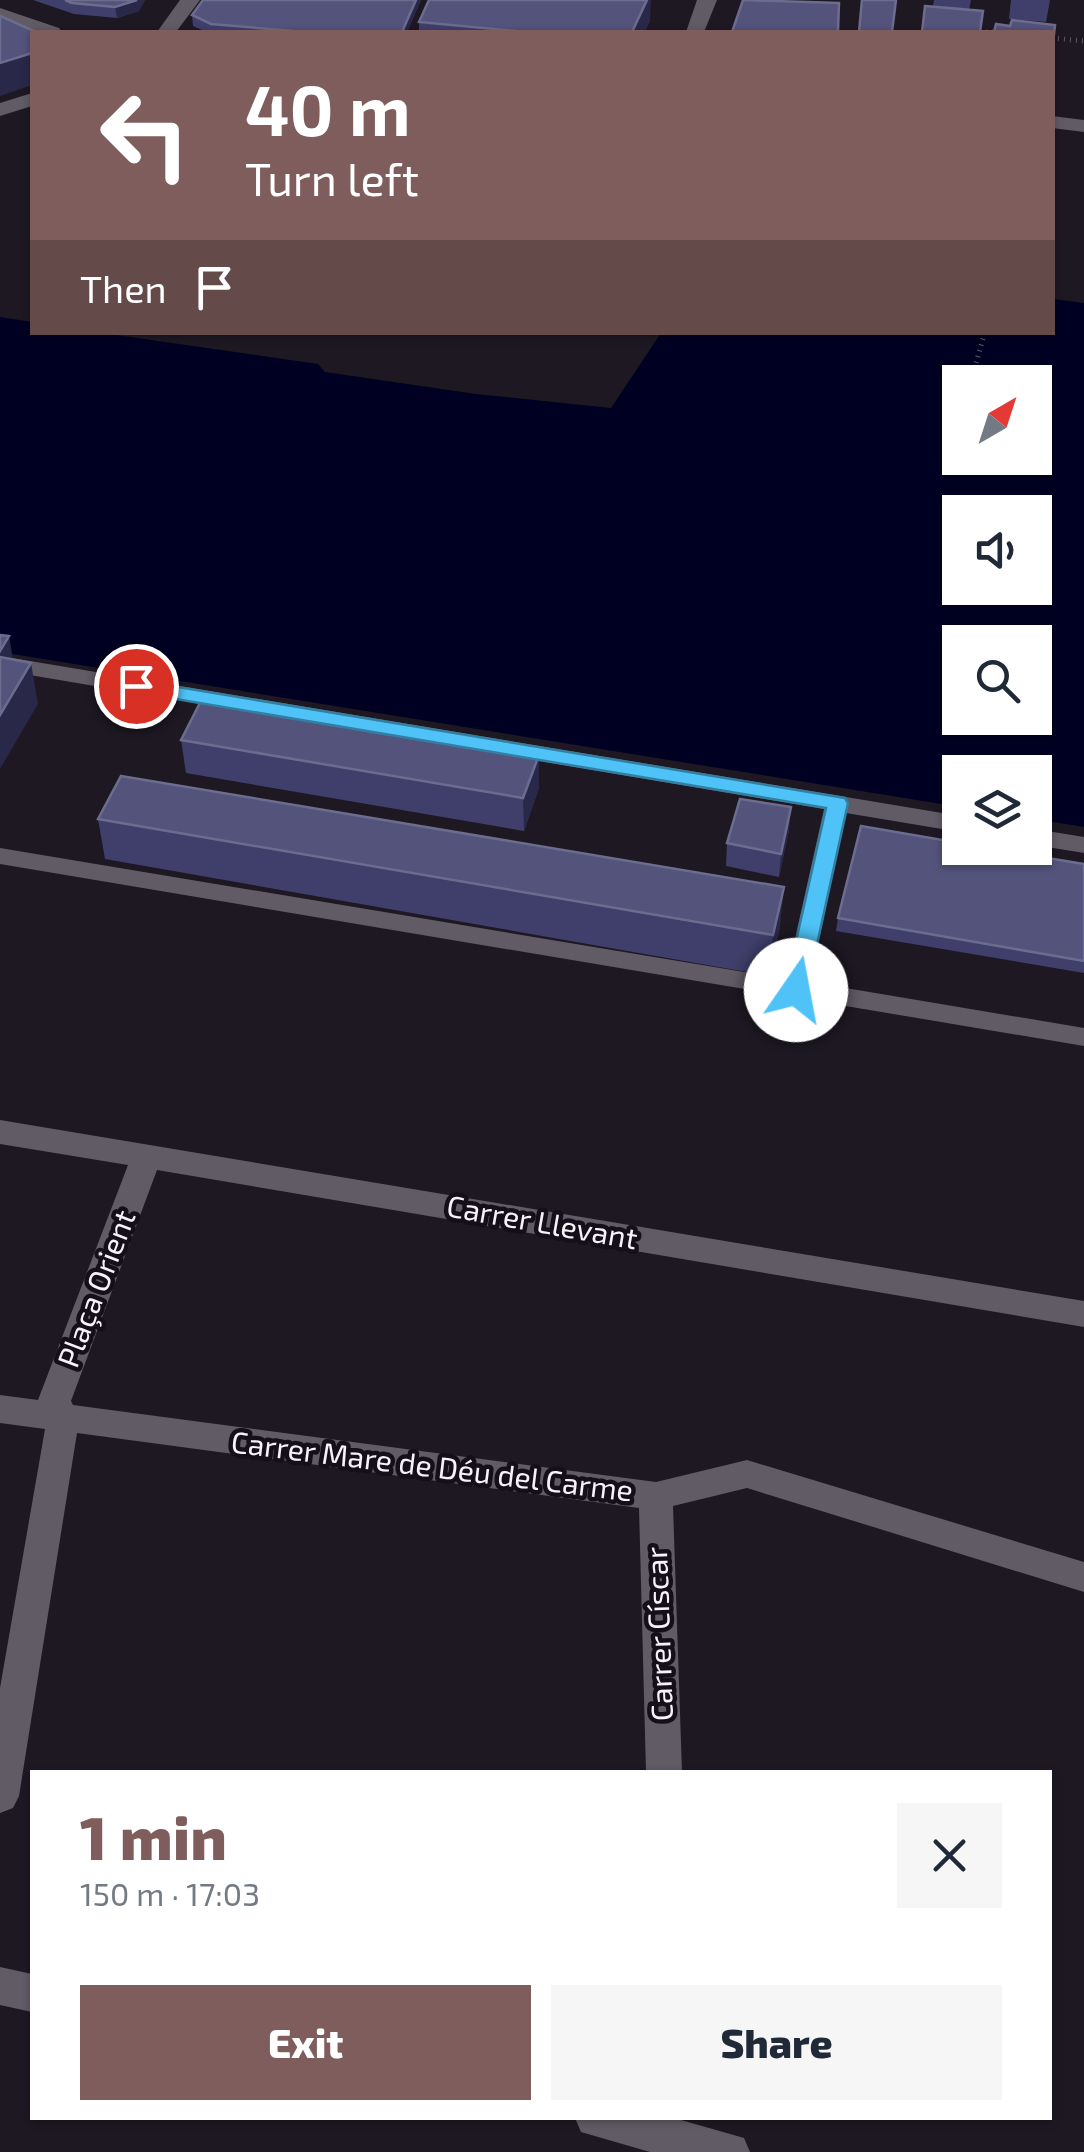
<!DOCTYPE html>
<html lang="en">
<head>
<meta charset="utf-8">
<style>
  :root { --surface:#fff; --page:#f6f6f7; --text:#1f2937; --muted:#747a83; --accent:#7f5d5d }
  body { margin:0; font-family:"Exo 2",sans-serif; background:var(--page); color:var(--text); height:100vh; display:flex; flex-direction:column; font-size:38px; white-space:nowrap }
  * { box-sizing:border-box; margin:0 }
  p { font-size:32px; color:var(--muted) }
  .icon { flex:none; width:55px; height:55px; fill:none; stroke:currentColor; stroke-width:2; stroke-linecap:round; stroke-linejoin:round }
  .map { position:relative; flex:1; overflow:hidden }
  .panel { position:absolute; left:30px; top:1770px; width:1022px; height:350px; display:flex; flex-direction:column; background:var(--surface); border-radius:0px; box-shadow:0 2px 8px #0004 }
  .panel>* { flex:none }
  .banner { position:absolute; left:30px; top:30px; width:1025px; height:305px; border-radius:0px; box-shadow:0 2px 8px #0004; background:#7f5d5d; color:#fff; overflow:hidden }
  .needle { width:65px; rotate:39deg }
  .fabs { position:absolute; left:942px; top:365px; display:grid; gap:20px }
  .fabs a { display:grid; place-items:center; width:110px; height:110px; border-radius:0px; background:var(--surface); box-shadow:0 2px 8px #0004; font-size:50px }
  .pin { position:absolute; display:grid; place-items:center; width:85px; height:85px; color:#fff; margin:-42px; border:5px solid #fff; border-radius:50%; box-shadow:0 2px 10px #0007 }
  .me { position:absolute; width:110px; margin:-55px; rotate:12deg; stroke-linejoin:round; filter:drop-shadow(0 0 8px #0008) }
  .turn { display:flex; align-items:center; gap:35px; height:210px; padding:0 50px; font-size:45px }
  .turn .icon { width:130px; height:130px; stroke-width:2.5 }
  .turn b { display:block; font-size:70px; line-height:85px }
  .then { display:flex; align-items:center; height:95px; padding:0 50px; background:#0003; gap:20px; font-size:38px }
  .round { display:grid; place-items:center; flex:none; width:105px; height:105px; border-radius:0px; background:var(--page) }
  .overview { display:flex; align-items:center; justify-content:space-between; height:170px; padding:0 50px }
  h1 { font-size:60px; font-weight:800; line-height:75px; color:var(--accent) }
  .action { display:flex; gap:20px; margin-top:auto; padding:20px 50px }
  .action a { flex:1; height:115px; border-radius:0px; background:var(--accent); color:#fff; font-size:40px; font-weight:800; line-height:115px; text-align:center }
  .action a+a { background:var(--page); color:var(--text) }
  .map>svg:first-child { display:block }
  .water { fill:#002; fill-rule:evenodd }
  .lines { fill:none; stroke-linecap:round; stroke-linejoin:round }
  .path { stroke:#5e5a62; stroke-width:5; stroke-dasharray:1 5; stroke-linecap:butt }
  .service { fill:#615b66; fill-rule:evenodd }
  .pedestrian { fill:#615b66; fill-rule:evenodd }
  .minor { fill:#615b66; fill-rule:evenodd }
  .wall { fill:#403f6c }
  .shaded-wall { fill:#2a2848 }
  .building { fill:#53537c; stroke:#6c6c8f; stroke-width:2.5 }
  .route { fill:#4fc3f7; stroke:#337fa1; stroke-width:2.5 }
  .labels { text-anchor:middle; stroke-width:9; stroke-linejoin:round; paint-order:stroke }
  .street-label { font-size:30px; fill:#f5f2f8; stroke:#140f18 }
</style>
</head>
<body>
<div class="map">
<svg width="1084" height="2152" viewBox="0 0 1084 2152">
  <rect width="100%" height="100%" fill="#1d1822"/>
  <!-- water -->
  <path class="water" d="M1053,299L1084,303V827L1035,819V772H960V807L0,652V317L32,322V332L102,333L318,364L325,372L476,394L611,408L661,333L1052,332ZM960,382H1035V458H960ZM960,512H1035V588H960ZM960,642H1035V718H960Z"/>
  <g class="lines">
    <!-- path -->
    <path class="path" d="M974,31L993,32
      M1052,38L1084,41
      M971,380L985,332"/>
    <!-- service -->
    <path class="service" d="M0,656L960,816V832L846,813L810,982L1084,1028V1046L0,864V848L786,979L824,809L0,670Z
      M1035,829L1084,837V853L1035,845Z"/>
    <!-- pedestrian -->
    <path class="pedestrian" d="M32,93V106L0,116V103Z"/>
    <!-- minor -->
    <path class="minor" d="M180,0H200L176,32H157Z
      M697,0H717L704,32H686Z
      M0,8L59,28L62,32H35L0,21Z
      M1052,116L1084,120V132L1052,128Z
      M0,1120L1084,1301V1327L157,1170L71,1401L73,1405L656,1482L747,1460L1084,1562V1592L747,1488L673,1506L682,1772H646L639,1508L77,1433L19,1796L13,1808L0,1813V1688L45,1429L0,1423V1395L38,1400L128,1165L0,1144Z
      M0,1967L32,1974V2012L0,2005Z
      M575,2118H674L744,2138L750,2152H650L581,2132Z"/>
  </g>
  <!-- wall -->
  <path class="wall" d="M33,0H145L139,11L117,18L74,14Z
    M421,0L407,32H206L193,26L192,15Z
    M934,0H971L969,10L933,6Z
    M1011,0H1050L1046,22L1009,19Z
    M650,20L645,32H419V22Z
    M181,740L539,755V788L524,831L186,773Z
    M98,819L780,927L769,976L105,859Z
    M789,830L779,877L726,866L727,843Z
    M1084,864V973L836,931L838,918Z"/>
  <!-- shaded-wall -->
  <path class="shaded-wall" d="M137,0H145L139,11L117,18L115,7Z
    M416,0H421L407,32H402Z
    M647,0H651L650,20L645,32H629Z
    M32,53V85L0,96V63Z
    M9,636L16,677L0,675V651Z
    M31,663L38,704L0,769V715Z
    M539,755V788L524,831L523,798Z
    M791,807L789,830L779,877L781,854Z
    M784,887L780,927L769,976L773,935Z"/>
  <!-- building -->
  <path class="building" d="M65,0H137L115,7L72,3Z
    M203,0H416L402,32H305L211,24L192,15Z
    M429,0H647L632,32H527L419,22Z
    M743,0L839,3L838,32H732Z
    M862,0H896L892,32H859Z
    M925,6L983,11L980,32H922Z
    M0,16L36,32H32V53L0,63Z
    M1012,20L1055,25L1052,53V32H994L996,24L1010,26Z
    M0,635L9,636L0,651Z
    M0,657L31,663L0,715Z
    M201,701L539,755L523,798L181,740Z
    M121,776L784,887L773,935L98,819Z
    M740,799L791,807L781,854L727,843Z
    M861,826L960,843V848H987L1084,864V961L838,918Z"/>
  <!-- route -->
  <path class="route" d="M136,680L845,798L848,803L807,990L796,998L785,990L826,808L128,691L126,686Z"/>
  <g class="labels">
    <!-- street labels -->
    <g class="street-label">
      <text transform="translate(542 1223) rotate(10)" y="10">Carrer Llevant</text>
      <text transform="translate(97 1289) rotate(-69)" y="10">Plaça Orient</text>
      <text transform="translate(432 1467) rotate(7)" y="10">Carrer Mare de Déu del Carme</text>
      <text transform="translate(660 1634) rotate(-92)" y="10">Carrer Císcar</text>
    </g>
  </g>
</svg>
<div class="fabs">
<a><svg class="needle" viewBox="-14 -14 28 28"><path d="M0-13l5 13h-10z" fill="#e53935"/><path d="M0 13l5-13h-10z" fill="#747a83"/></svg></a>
<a><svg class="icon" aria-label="sound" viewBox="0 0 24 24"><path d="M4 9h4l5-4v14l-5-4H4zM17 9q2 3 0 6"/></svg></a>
<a><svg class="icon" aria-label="search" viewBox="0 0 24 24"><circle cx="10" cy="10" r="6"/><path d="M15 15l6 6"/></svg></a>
<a><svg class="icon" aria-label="layers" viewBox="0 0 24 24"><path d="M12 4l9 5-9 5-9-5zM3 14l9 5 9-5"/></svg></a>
</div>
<div class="pin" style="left:136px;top:686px;background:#d93025"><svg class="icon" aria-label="arrive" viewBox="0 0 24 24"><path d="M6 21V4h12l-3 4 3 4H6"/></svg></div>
<svg class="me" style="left:796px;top:990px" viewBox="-20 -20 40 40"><circle r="19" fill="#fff"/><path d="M0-13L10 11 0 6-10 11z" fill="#4fc3f7"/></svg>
<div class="banner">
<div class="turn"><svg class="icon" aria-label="left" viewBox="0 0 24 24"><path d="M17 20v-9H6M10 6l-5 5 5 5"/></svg><div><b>40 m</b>Turn left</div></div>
<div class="then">Then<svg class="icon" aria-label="arrive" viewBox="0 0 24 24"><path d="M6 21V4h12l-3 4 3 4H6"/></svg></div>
</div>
<section class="panel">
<div class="overview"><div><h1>1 min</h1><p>150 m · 17:03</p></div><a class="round"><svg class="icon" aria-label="close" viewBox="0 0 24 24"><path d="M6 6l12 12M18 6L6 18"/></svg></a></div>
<div class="action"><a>Exit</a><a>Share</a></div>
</section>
</div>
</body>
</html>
